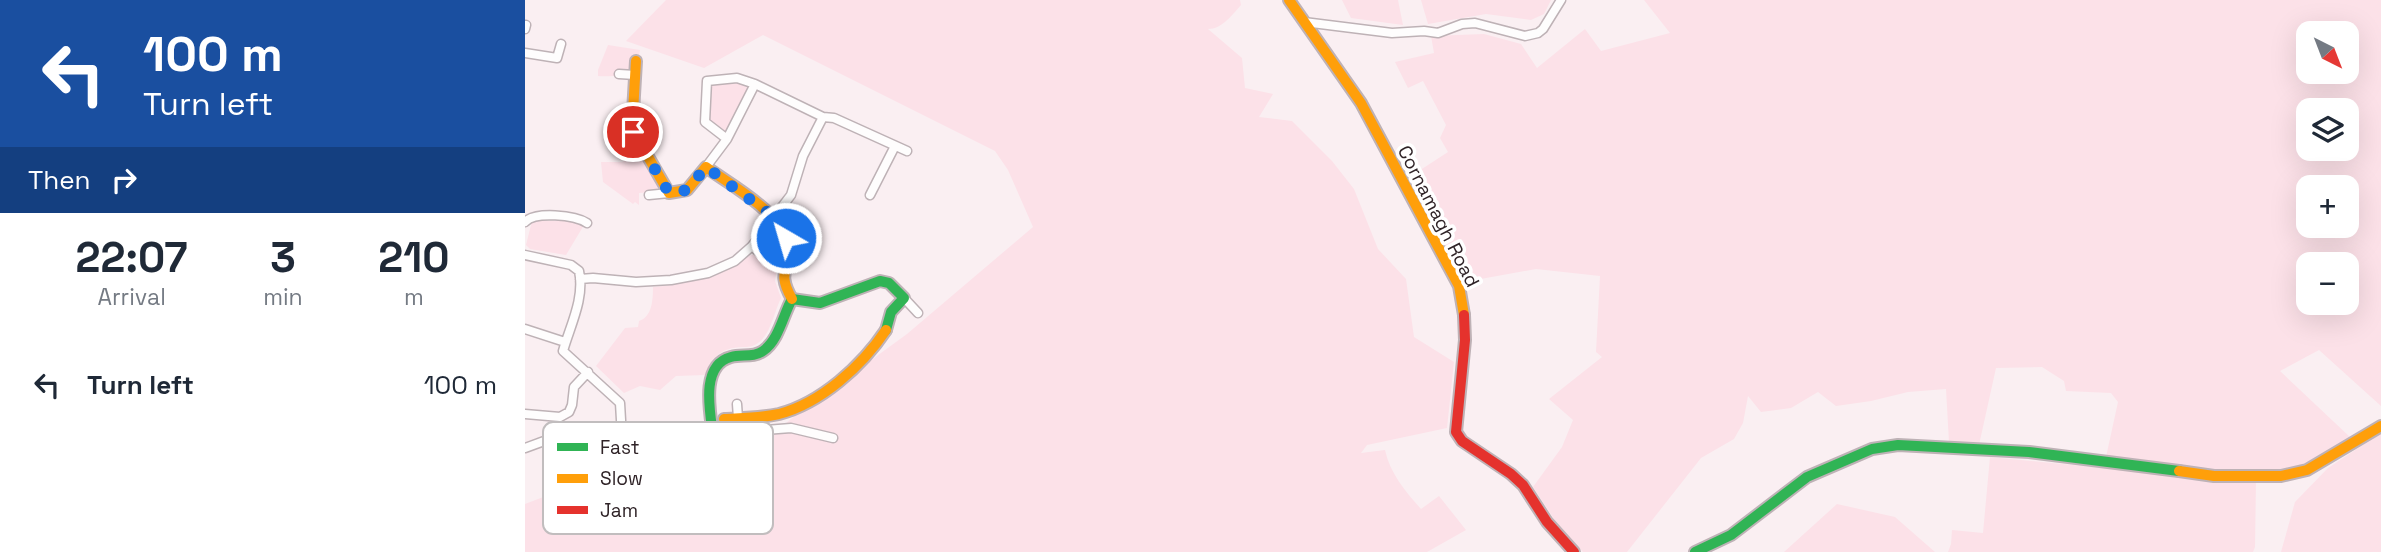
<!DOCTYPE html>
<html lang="en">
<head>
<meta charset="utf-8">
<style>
  :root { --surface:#fff; --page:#f2f2f3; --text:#1f2937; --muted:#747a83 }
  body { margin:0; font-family:"Space Grotesk",sans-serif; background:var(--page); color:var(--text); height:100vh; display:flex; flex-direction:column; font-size:26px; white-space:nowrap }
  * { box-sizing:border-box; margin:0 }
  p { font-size:23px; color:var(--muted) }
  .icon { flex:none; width:38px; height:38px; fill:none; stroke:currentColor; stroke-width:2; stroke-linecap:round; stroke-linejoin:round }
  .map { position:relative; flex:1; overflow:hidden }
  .sheet { display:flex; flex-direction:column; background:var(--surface); width:525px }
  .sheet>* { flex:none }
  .guide { background:#1a4fa0; color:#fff; overflow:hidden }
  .needle { width:46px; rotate:138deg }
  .tools { position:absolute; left:1771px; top:21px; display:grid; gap:14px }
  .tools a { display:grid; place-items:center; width:63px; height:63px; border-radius:14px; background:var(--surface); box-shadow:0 7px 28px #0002; font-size:35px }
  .pin { position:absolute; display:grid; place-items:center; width:60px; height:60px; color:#fff; margin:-30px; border:4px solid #fff; border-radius:50%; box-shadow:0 2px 7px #0007 }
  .me { position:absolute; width:77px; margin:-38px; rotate:322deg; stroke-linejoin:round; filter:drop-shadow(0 0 5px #0008) }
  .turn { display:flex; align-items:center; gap:24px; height:147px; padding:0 28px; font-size:32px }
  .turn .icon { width:91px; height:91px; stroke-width:2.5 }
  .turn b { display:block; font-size:49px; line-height:60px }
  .then { display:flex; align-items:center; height:66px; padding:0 28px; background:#0003; gap:14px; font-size:26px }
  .eta { display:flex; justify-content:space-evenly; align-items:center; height:119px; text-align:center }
  .eta b { font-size:42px; font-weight:600; line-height:49px }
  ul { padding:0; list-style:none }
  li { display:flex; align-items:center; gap:21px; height:105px; padding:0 28px }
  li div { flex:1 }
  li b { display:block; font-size:26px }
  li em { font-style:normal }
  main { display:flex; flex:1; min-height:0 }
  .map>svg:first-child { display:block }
  .green { fill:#fce1e8; fill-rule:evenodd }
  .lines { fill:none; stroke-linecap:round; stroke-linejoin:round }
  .street-casing { stroke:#beb2b6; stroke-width:11 }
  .fast-casing { stroke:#beb2b6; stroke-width:14 }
  .slow-casing { stroke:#beb2b6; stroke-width:14 }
  .jam-casing { stroke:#beb2b6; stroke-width:14 }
  .street { stroke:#fefdfd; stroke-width:8 }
  .fast { stroke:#30b455; stroke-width:10 }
  .slow { stroke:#ff9f0a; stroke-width:10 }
  .jam { stroke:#e5322d; stroke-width:10 }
  .route { stroke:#1a73e8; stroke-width:12; stroke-dasharray:0 21.6 }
  .labels { text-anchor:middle; stroke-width:7; stroke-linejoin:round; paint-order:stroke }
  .street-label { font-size:19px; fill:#2f2327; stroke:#fff }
  .key { fill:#fff; stroke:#c1bdbe; stroke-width:2 }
  .key-label { font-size:19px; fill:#2f2327 }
</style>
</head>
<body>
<main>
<section class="sheet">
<div class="guide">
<div class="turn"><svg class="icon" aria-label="left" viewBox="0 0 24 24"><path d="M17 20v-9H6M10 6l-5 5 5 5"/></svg><div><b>100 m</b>Turn left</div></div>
<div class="then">Then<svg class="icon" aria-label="right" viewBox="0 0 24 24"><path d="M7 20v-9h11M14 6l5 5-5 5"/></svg></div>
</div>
<div class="eta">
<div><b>22:07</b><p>Arrival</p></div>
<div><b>3</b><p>min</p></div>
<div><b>210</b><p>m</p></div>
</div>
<ul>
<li><svg class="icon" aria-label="left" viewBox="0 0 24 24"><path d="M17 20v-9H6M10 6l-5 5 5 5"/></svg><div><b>Turn left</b></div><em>100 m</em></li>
</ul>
</section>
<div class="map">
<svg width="1856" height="552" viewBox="0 0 1856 552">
  <rect width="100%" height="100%" fill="#faeff2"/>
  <!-- green -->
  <path class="green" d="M141,0H715L716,5C707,15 697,29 683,29L717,58L720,88L748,94L734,117L767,121L807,161L829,189L853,249L881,279L889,337L929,362L922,428L842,445L836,453L860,450C865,473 880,491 896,509L914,496L941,530L902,552H0V504L157,444L199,483L203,473L219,458L272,414L382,334L508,227L483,170L470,151L238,35L179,68L101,41Z
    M817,0H873L878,25L826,18Z
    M896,0H1026L1019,14L1006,20L961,14L903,24Z
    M1119,0H1856V406L1794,350L1755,371L1826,438C1810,447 1792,462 1775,467C1724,483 1634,464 1581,457L1593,402L1586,393L1541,391L1539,381L1517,367L1471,368L1454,445L1424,442L1421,389L1383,392L1346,401L1311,406L1293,392L1266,408L1236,412L1223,396L1218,423L1209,439L1176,458L1102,552H1058L1031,522L1008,487L1037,447L1048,420L1024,399L1077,357L1071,352L1075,276L1011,269L939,282L883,178L923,152L915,138L921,125L898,81L883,88L870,62L909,53L906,36L959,34L996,44L1012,68L1060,29L1076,51L1145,33ZM1783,33H1822V72H1783ZM1783,110H1822V149H1783ZM1783,187H1822V226H1783ZM1783,264H1822V303H1783Z
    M83,45L115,50C112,75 95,77 73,76V70Z
    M214,81L225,87L207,127L200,134L184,122L185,85Z
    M115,152L135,187L129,192L114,193V205L110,202L108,204L78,182L76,162H97Z
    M7,221H52L59,225L41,255L5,249L1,245Z
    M250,235L254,255L250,281L256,298C249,312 246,334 233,343C228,347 223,347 217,347C197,348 187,356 180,375L151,376L135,390L115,386L99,393L71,366L100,328L113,327L114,321C127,317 128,300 128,287L148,285V283C165,280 182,278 198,271C215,264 220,254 239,252L234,247L241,236L245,239Z
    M1856,433V552H1756L1770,502L1803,468Z
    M1465,457L1714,481L1731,480L1730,547L1728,552H1423L1426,544L1427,530L1458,533Z
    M1312,504L1370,517L1410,552H1259Z"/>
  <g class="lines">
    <defs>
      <path id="street" d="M779,22L867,33L899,31L913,33L937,24L950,23L1000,36L1013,33L1018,29L1036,0
        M0,29L1,25
        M0,53L32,58L36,44
        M94,74L110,75
        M298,117L309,118L382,151
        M181,167L202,139L180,122L182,81L212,78L230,84L202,139
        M124,195L144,193
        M345,195L370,146
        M0,222C10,211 50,215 62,223
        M227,246L236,254
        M0,255L46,265L54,271C60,298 45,326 38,351L95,403L97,437
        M55,279L68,278L111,282L146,280L183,273L210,261L227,246L266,195L278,156L298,117L230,84
        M379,298L393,313
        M0,329L40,342
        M212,404L213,418
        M0,414L35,417L44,412L47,405L49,387L63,372
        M0,448L30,437L60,433L133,438L266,428L308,438"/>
      <path id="fast" d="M188,435C185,412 175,365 206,357C217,354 228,358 238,351C254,340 258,315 267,299L295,303L355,281L364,283L379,298L366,312L361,330
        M1170,552L1206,535L1282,477L1347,449L1373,445L1504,452L1654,471"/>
      <path id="slow" d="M764,0L836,103L934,286L939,315
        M111,61L107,129L144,193L162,190L181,167C207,186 257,212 263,246C267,271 250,269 267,299
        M199,419C217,418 236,418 254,414C296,403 337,366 361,330
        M1654,471L1689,476H1756L1782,470L1856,426"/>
      <path id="jam" d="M939,315L940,340L931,432L937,441L986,474L998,485L1022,522L1049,552"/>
    </defs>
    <!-- street casing -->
    <use href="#street" class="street-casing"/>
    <!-- fast casing -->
    <use href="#fast" class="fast-casing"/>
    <!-- slow casing -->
    <use href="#slow" class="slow-casing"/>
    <!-- jam casing -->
    <use href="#jam" class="jam-casing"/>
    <!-- street -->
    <use href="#street" class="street"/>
    <!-- fast -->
    <use href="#fast" class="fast"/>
    <!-- slow -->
    <use href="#slow" class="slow"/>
    <!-- jam -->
    <use href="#jam" class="jam"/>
  </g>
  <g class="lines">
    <!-- route -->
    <path class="route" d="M108,132L144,193L162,190L181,167L250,218L261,238"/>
  </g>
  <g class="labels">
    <!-- street labels -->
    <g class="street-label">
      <text transform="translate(914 216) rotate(63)" y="7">Cornamagh Road</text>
    </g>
  </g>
  <!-- legend -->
  <rect x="18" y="422" width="230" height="112" rx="10" class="key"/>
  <rect x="32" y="443" width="31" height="8" fill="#30b455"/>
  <rect x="32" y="474" width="31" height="9" fill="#ff9f0a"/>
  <rect x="32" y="506" width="31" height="8" fill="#e5322d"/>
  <g class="key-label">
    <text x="75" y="454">Fast</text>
    <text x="75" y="485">Slow</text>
    <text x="75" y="517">Jam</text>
  </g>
</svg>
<div class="tools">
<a><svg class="needle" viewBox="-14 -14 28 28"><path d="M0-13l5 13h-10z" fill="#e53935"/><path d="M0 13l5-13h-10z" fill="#747a83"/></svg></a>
<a><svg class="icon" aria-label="layers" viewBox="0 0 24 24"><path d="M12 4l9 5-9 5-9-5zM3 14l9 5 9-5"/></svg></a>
<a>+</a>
<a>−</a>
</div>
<div class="pin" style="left:108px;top:132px;background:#d93025"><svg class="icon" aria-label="arrive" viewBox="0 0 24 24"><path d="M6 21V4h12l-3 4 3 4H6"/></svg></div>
<svg class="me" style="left:261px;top:238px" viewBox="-20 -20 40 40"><circle r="17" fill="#1a73e8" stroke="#fff" stroke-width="3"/><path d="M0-11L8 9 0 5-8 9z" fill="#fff"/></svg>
</div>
</main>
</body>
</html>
